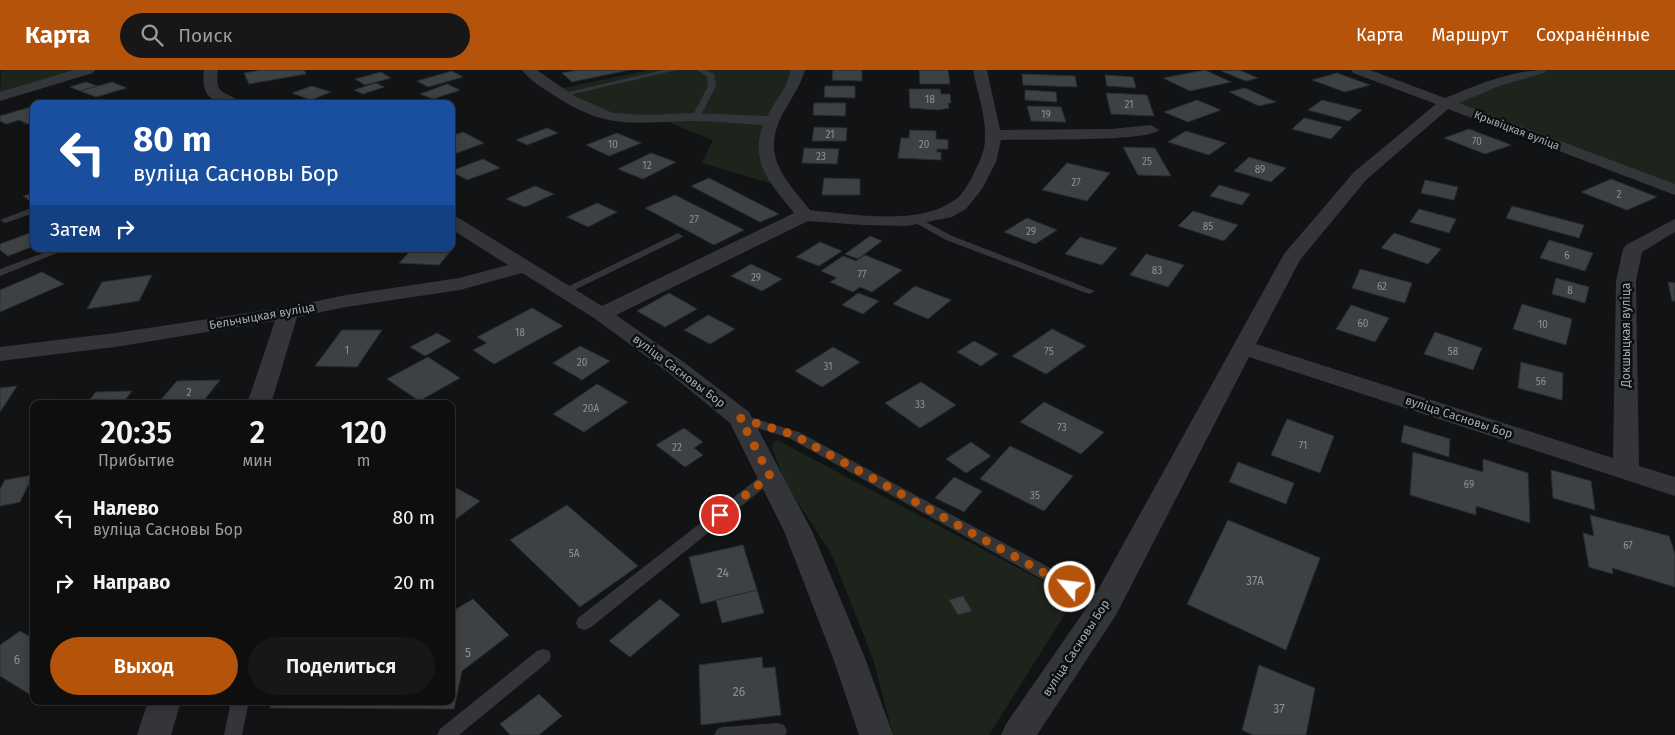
<!DOCTYPE html>
<html lang="ru">
<head>
<meta charset="utf-8">
<style>
  :root { --surface:#0e0e0f; --page:#171718; --text:#f1f3f6; --muted:#9b9c9e; --line:#2e2e2f; --accent:#b45309 }
  body { margin:0; font-family:"Fira Sans",sans-serif; background:var(--page); color:var(--text); height:100vh; display:flex; flex-direction:column; font-size:19px; white-space:nowrap }
  * { box-sizing:border-box; margin:0 }
  p { font-size:16px; color:var(--muted) }
  .icon { flex:none; width:28px; height:28px; fill:none; stroke:currentColor; stroke-width:2; stroke-linecap:round; stroke-linejoin:round }
  .map { position:relative; flex:1; overflow:hidden }
  .panel { position:absolute; left:30px; top:330px; width:425px; height:305px; display:flex; flex-direction:column; background:var(--surface); border-radius:10px; box-shadow:0 2px 12px #0003,0 0 0 1px var(--line) }
  .panel>* { flex:none }
  .guide { position:absolute; left:30px; top:30px; width:425px; height:152px; border-radius:10px; box-shadow:0 2px 12px #0003,0 0 0 1px var(--line); background:#1a4fa0; color:#fff; overflow:hidden }
  .pin { position:absolute; display:grid; place-items:center; width:42px; height:42px; color:#fff; margin:-21px; border:2px solid #fff; border-radius:50%; box-shadow:0 1px 5px #0007 }
  .me { position:absolute; width:55px; margin:-28px; rotate:299deg; stroke-linejoin:round; filter:drop-shadow(0 0 4px #0008) }
  .turn { display:flex; align-items:center; gap:18px; height:105px; padding:0 20px; font-size:22px }
  .turn .icon { width:65px; height:65px; stroke-width:2.5 }
  .turn b { display:block; font-size:35px; line-height:42px }
  .then { display:flex; align-items:center; height:48px; padding:0 20px; background:#0003; gap:10px; font-size:19px }
  .eta { display:flex; justify-content:space-evenly; align-items:center; height:85px; text-align:center }
  .eta b { font-size:30px; font-weight:600; line-height:35px }
  .button { display:flex; gap:10px; margin-top:auto; padding:10px 20px }
  .button a { flex:1; height:58px; border-radius:30px; background:var(--accent); color:#fff; font-size:20px; font-weight:600; line-height:58px; text-align:center }
  .button a+a { background:var(--page); color:var(--text) }
  ul { padding:0; list-style:none }
  li { display:flex; align-items:center; gap:15px; height:65px; padding:0 20px }
  li div { flex:1 }
  li b { display:block; font-size:19px }
  li em { font-style:normal }
  header { display:flex; align-items:center; gap:30px; box-sizing:border-box; height:70px; padding:0 25px; background:var(--accent); color:#fff }
  header strong { font-size:24px }
  nav { display:flex; gap:28px; margin-inline-start:auto; font-size:18px }
  .search { width:350px; height:45px; background:var(--page); display:flex; align-items:center; gap:12px; box-sizing:border-box; padding:0 18px; border-radius:28px; color:var(--muted); font-size:19px }
  .map>svg:first-child { display:block }
  .green { fill:#1d241c }
  .building { fill:#3e4144; stroke:#2c2d30 }
  .lines { fill:none; stroke-linecap:round; stroke-linejoin:round }
  .service { fill:#333539; fill-rule:evenodd }
  .minor { fill:#333539; fill-rule:evenodd }
  .route { stroke:#b45309; stroke-width:9; stroke-dasharray:0 16.2 }
  .labels { text-anchor:middle; stroke-width:5; stroke-linejoin:round; paint-order:stroke }
  .number-label { font-size:10px; fill:#8a9199 }
  .far-street-label { font-size:11px; fill:#a3acb5; stroke:#0d0e0f }
  .street-label { font-size:12px; fill:#a3acb5; stroke:#0d0e0f }
  .near-number-label { font-size:12px; fill:#8a9199 }
</style>
</head>
<body>
<header>
<strong>Карта</strong>
<div class="search"><svg class="icon" aria-label="search" viewBox="0 0 24 24"><circle cx="10" cy="10" r="6"/><path d="M15 15l6 6"/></svg>Поиск</div>
<nav><a>Карта</a><a>Маршрут</a><a>Сохранённые</a></nav>
</header>
<div class="map">
<svg width="1675" height="665" viewBox="0 0 1675 665">
  <rect width="100%" height="100%" fill="#121314"/>
  <!-- green -->
  <path class="green" d="M1,0H82L0,25Z
    M649,0H798L764,77L784,117L702,93L713,70L660,49L613,47L553,20Z
    M1539,0H1675V120L1446,33Z
    M777,370L1075,528L989,665H893L873,589L832,485L787,416L772,378L773,373Z"/>
  <!-- building -->
  <path class="building" d="M262,0H304L306,4L249,14L244,3Z
    M577,0H629L572,12L562,3Z
    M833,0H862V11L832,10Z
    M919,0H948L950,14H920Z
    M1205,0L1231,12L1190,21L1163,8Z
    M1239,0L1258,8L1246,11L1221,1Z
    M452,1L463,7L428,17L417,11Z
    M381,2L391,8L365,15L355,9Z
    M1337,3L1370,15L1345,22L1312,10Z
    M1022,4L1075,6L1077,17L1023,15Z
    M1105,5L1133,7L1136,18L1107,16Z
    M86,12L97,16L80,21L70,17Z
    M112,12L127,18L96,27L80,21Z
    M376,13L384,17L363,24L354,20Z
    M447,14L460,20L433,29L420,24Z
    M312,16L331,22L311,30L292,23Z
    M825,16H855V28L824,27Z
    M1245,18L1276,32L1259,36L1229,22Z
    M909,19H940L941,24H950L951,33H948L949,38L938,40L910,38Z
    M1025,20L1056,22L1057,32L1025,30Z
    M1106,23L1147,25L1154,46L1111,44Z
    M1197,30L1221,40L1188,52L1164,42Z
    M1322,30L1362,40L1349,51L1308,40Z
    M814,33H846L845,46L813,45Z
    M34,36V52L27,54L19,50L6,54L0,51V46Z
    M1027,36L1061,37L1066,52L1031,51Z
    M1304,48L1342,57L1331,69L1292,59Z
    M814,57L847,58L846,71H812Z
    M547,58L558,63L527,75L516,70Z
    M1469,59L1511,75L1485,84L1444,68Z
    M910,60L936,61V69L948,70V79H937V82H941V90L898,88L901,68H909Z
    M1186,61L1226,73L1209,85L1168,72Z
    M463,62L484,73L457,83L451,80V66Z
    M617,63L641,73L609,86L586,75Z
    M1123,77L1155,78L1171,106L1138,105Z
    M804,78L839,79L837,94L802,93Z
    M651,83L676,92L643,109L618,99Z
    M1249,87L1286,98L1271,112L1234,101Z
    M483,89L500,98L467,110L451,101Z
    M1067,93L1110,103L1087,131L1042,120Z
    M709,108L779,144L760,152L691,116Z
    M824,108L860,109V125H822Z
    M1611,109L1657,127L1627,140L1581,122Z
    M1425,110L1458,117L1454,130L1421,123Z
    M1219,115L1250,124L1242,135L1210,126Z
    M535,116L554,124L525,137L506,129Z
    M34,123V133L23,126Z
    M675,125L744,160L714,175L645,138Z
    M597,133L617,142L588,157L567,147Z
    M1512,136L1584,155L1579,168L1506,148Z
    M1419,139L1456,149L1449,163L1410,152Z
    M1193,141L1238,155L1224,171L1178,156Z
    M1027,148L1057,160L1035,174L1004,162Z
    M30,163L34,165V176L8,186L0,180V174Z
    M1394,163L1441,179L1428,194L1381,178Z
    M870,166L882,171L858,189L845,184Z
    M1080,167L1117,178L1102,195L1065,184Z
    M1549,170L1593,183L1585,201L1540,188Z
    M820,172L842,181L819,196L796,187Z
    M451,175L455,176L439,195L399,193L412,179H451Z
    M1146,184L1184,195L1168,217L1130,205Z
    M865,185L902,200L872,222L860,217L853,222L830,212L837,208L821,201L843,186L856,191Z
    M751,194L782,209L762,221L731,206Z
    M1360,199L1412,213L1405,233L1352,218Z
    M42,202L64,214L0,242V220Z
    M152,205L139,231L87,239L102,212Z
    M1556,208L1589,217L1585,233L1552,224Z
    M1668,212L1675,213V231H1672Z
    M915,216L951,230L928,249L893,234Z
    M669,223L697,239L665,257L637,241Z
    M858,223L879,231L863,244L842,235Z
    M1522,234L1572,249L1566,275L1513,259Z
    M1351,235L1389,248L1375,272L1336,259Z
    M532,238L563,256L494,294L473,280L487,273L477,267Z
    M708,245L735,259L710,274L684,260Z
    M1052,259L1086,276L1046,304L1012,286Z
    M342,260H382L357,297L315,296Z
    M1435,262L1482,278L1473,300L1424,284Z
    M437,263L451,271L425,286L410,277Z
    M974,271L998,284L981,296L957,282Z
    M580,276L610,291L582,310L553,293Z
    M833,277L860,292L822,317L795,301Z
    M428,287L460,308L419,331L387,309Z
    M1521,292L1563,303L1562,330L1518,318Z
    M220,310L201,334H157L177,311Z
    M921,312L956,335L920,358L885,333Z
    M597,314L628,332L584,362L553,344Z
    M17,316L0,342V318Z
    M132,321L122,334H86L96,322Z
    M1044,332L1104,362L1081,384L1020,352Z
    M1287,349L1334,366L1320,403L1271,385Z
    M1404,355L1450,369L1449,387L1401,372Z
    M684,358L703,372L694,378L703,385L685,397L656,375Z
    M971,372L991,386L966,403L946,389Z
    M1010,376L1073,406L1044,441L980,409Z
    M1413,382L1483,402V389L1528,403L1530,453L1476,436V445L1410,425Z
    M1238,392L1294,413L1286,434L1229,412Z
    M1551,400L1591,411L1595,440L1553,428Z
    M33,405L20,432L0,436V419L5,410Z
    M954,407L982,421L964,442L935,428Z
    M451,415L480,431L451,453Z
    M567,435L638,496L580,537L510,470Z
    M1590,445L1669,466L1675,484V517L1612,498L1613,504L1589,497L1583,463L1594,466Z
    M1228,450L1320,488L1286,580L1187,534Z
    M743,475L757,520L701,534L689,487Z
    M757,520L764,543L722,553L716,530Z
    M963,526L972,541L958,545L949,530Z
    M473,529L509,565L462,601L454,639L270,638L271,631H451V542Z
    M660,529L680,545L630,587L609,571Z
    M20,561L32,568L34,567V627L0,606V575Z
    M762,587L763,598L775,597L781,645L701,655L699,595Z
    M1259,595L1315,618L1306,665H1253L1242,660Z
    M539,624L562,646L539,665H510L500,654Z"/>
  <g class="lines">
    <!-- service -->
    <path class="service" d="M663,0H677L560,27L556,25Z
      M697,0H706L714,4L716,16L700,47L696,49L692,47L708,16L707,7Z
      M34,137V143L5,153L0,150Z
      M915,146L952,166L1095,221L1090,224L1086,223L946,170L912,151L910,149Z
      M678,163L683,166L681,168L566,224H558L557,222Z
      M54,179H67L0,206V199Z
      M740,344L799,362L1111,531L1113,536L1111,541L1105,542L1099,541L789,368L735,351L734,348Z
      M770,401L775,403L777,406L775,409L590,558L584,560L578,558L576,553L578,548L765,403Z
      M543,579L549,581L551,586L549,591L459,665H437L440,659L537,581Z
      M231,631H249L242,665H224Z
      M778,653L784,655L787,661L785,665H714L717,659L723,657Z"/>
    <!-- minor -->
    <path class="minor" d="M74,0H95L93,3L0,31V22Z
      M204,0H218C214,29 228,19 241,34C216,34 200,31 204,0Z
      M522,0H537L574,26L613,43L646,45L695,43L767,46L786,15L791,0H805C800,17 790,30 782,45C761,87 785,109 810,140C851,144 918,156 953,131C962,126 967,116 972,107C978,94 985,83 985,68C986,45 977,22 973,0H987L1000,60L1111,59L1151,55L1159,60C1150,72 1023,69 1001,70L996,92L982,119L966,139L952,147L907,156L863,155L808,151L616,245L685,293L749,342L812,461L865,588L893,665H859L833,588L784,461L730,353L669,303L594,248L522,203L460,220L346,237L297,247L271,334H247L275,251L115,277L0,291V277L115,263L288,237L346,225L459,208L508,195L451,159V146L457,147L602,236L794,143C772,115 749,94 763,55C740,54 717,51 694,51C636,52 608,61 555,26C544,19 530,11 522,0Z
      M1351,0H1370L1445,28C1478,15 1510,0 1546,0L1544,3L1502,15L1459,33L1675,114V125L1448,39L1366,110L1300,190L1256,274L1613,388L1616,211L1623,179L1626,175L1675,149V162L1642,182L1636,211L1639,396L1675,407V426L1249,287L1116,545L1037,665H1001L1006,654L1094,527L1284,184L1354,102L1436,34L1353,3Z
      M148,631H181L171,665H137Z"/>
  </g>
  <g class="lines">
    <!-- route -->
    <path class="route" d="M720,445L770,406L740,348L794,365L1070,517"/>
  </g>
  <g class="labels">
    <!-- number labels -->
    <g class="number-label">
      <text x="930" y="33">18</text>
      <text x="1129" y="38">21</text>
      <text x="1046" y="48">19</text>
      <text x="830" y="68">21</text>
      <text x="1477" y="75">70</text>
      <text x="613" y="78">10</text>
      <text x="924" y="78">20</text>
      <text x="821" y="90">23</text>
      <text x="1147" y="95">25</text>
      <text x="647" y="99">12</text>
      <text x="1260" y="103">89</text>
      <text x="1076" y="116">27</text>
      <text x="1619" y="128">2</text>
      <text x="694" y="153">27</text>
      <text x="1208" y="160">85</text>
      <text x="1031" y="165">29</text>
      <text x="1567" y="189">6</text>
      <text x="1157" y="204">83</text>
      <text x="862" y="208">77</text>
      <text x="756" y="211">29</text>
      <text x="1382" y="220">62</text>
      <text x="1570" y="224">8</text>
      <text x="1363" y="257">60</text>
      <text x="1543" y="258">10</text>
      <text x="520" y="266">18</text>
      <text x="347" y="284">1</text>
      <text x="1049" y="285">75</text>
      <text x="1453" y="285">58</text>
      <text x="582" y="296">20</text>
      <text x="828" y="300">31</text>
      <text x="1541" y="315">56</text>
      <text x="189" y="326">2</text>
      <text x="920" y="338">33</text>
      <text x="591" y="342">20А</text>
      <text x="1062" y="361">73</text>
      <text x="1303" y="379">71</text>
      <text x="677" y="381">22</text>
      <text x="1469" y="418">69</text>
      <text x="1035" y="429">35</text>
      <text x="1628" y="479">67</text>
      <text x="574" y="487">5А</text>
    </g>
    <!-- far-street labels -->
    <g class="far-street-label">
      <text transform="translate(1517 60) rotate(21)" y="4">Крывіцкая вуліца</text>
    </g>
    <!-- street labels -->
    <g class="street-label">
      <text transform="translate(262 246) rotate(-10)" y="4">Бельчыцкая вуліца</text>
      <text transform="translate(1626 265) rotate(-90)" y="4">Докшыцкая вуліца</text>
      <text transform="translate(679 301) rotate(37)" y="4">вуліца Сасновы Бор</text>
      <text transform="translate(1459 347) rotate(18)" y="4">вуліца Сасновы Бор</text>
      <text transform="translate(1076 578) rotate(-57)" y="4">вуліца Сасновы Бор</text>
    </g>
    <!-- near-number labels -->
    <g class="near-number-label">
      <text x="723" y="507">24</text>
      <text x="1255" y="515">37А</text>
      <text x="468" y="587">5</text>
      <text x="17" y="594">6</text>
      <text x="739" y="626">26</text>
      <text x="1279" y="643">37</text>
    </g>
  </g>
</svg>
<div class="pin" style="left:720px;top:445px;background:#d93025"><svg class="icon" aria-label="arrive" viewBox="0 0 24 24"><path d="M6 21V4h12l-3 4 3 4H6"/></svg></div>
<svg class="me" style="left:1070px;top:517px" viewBox="-20 -20 40 40"><circle r="17" fill="#b45309" stroke="#fff" stroke-width="3"/><path d="M0-11L8 9 0 5-8 9z" fill="#fff"/></svg>
<div class="guide">
<div class="turn"><svg class="icon" aria-label="left" viewBox="0 0 24 24"><path d="M17 20v-9H6M10 6l-5 5 5 5"/></svg><div><b>80 m</b>вуліца Сасновы Бор</div></div>
<div class="then">Затем<svg class="icon" aria-label="right" viewBox="0 0 24 24"><path d="M7 20v-9h11M14 6l5 5-5 5"/></svg></div>
</div>
<section class="panel">
<div class="eta">
<div><b>20:35</b><p>Прибытие</p></div>
<div><b>2</b><p>мин</p></div>
<div><b>120</b><p>m</p></div>
</div>
<ul>
<li><svg class="icon" aria-label="left" viewBox="0 0 24 24"><path d="M17 20v-9H6M10 6l-5 5 5 5"/></svg><div><b>Налево</b><p>вуліца Сасновы Бор</p></div><em>80 m</em></li>
<li><svg class="icon" aria-label="right" viewBox="0 0 24 24"><path d="M7 20v-9h11M14 6l5 5-5 5"/></svg><div><b>Направо</b></div><em>20 m</em></li>
</ul>
<div class="button"><a>Выход</a><a>Поделиться</a></div>
</section>
</div>
</body>
</html>
